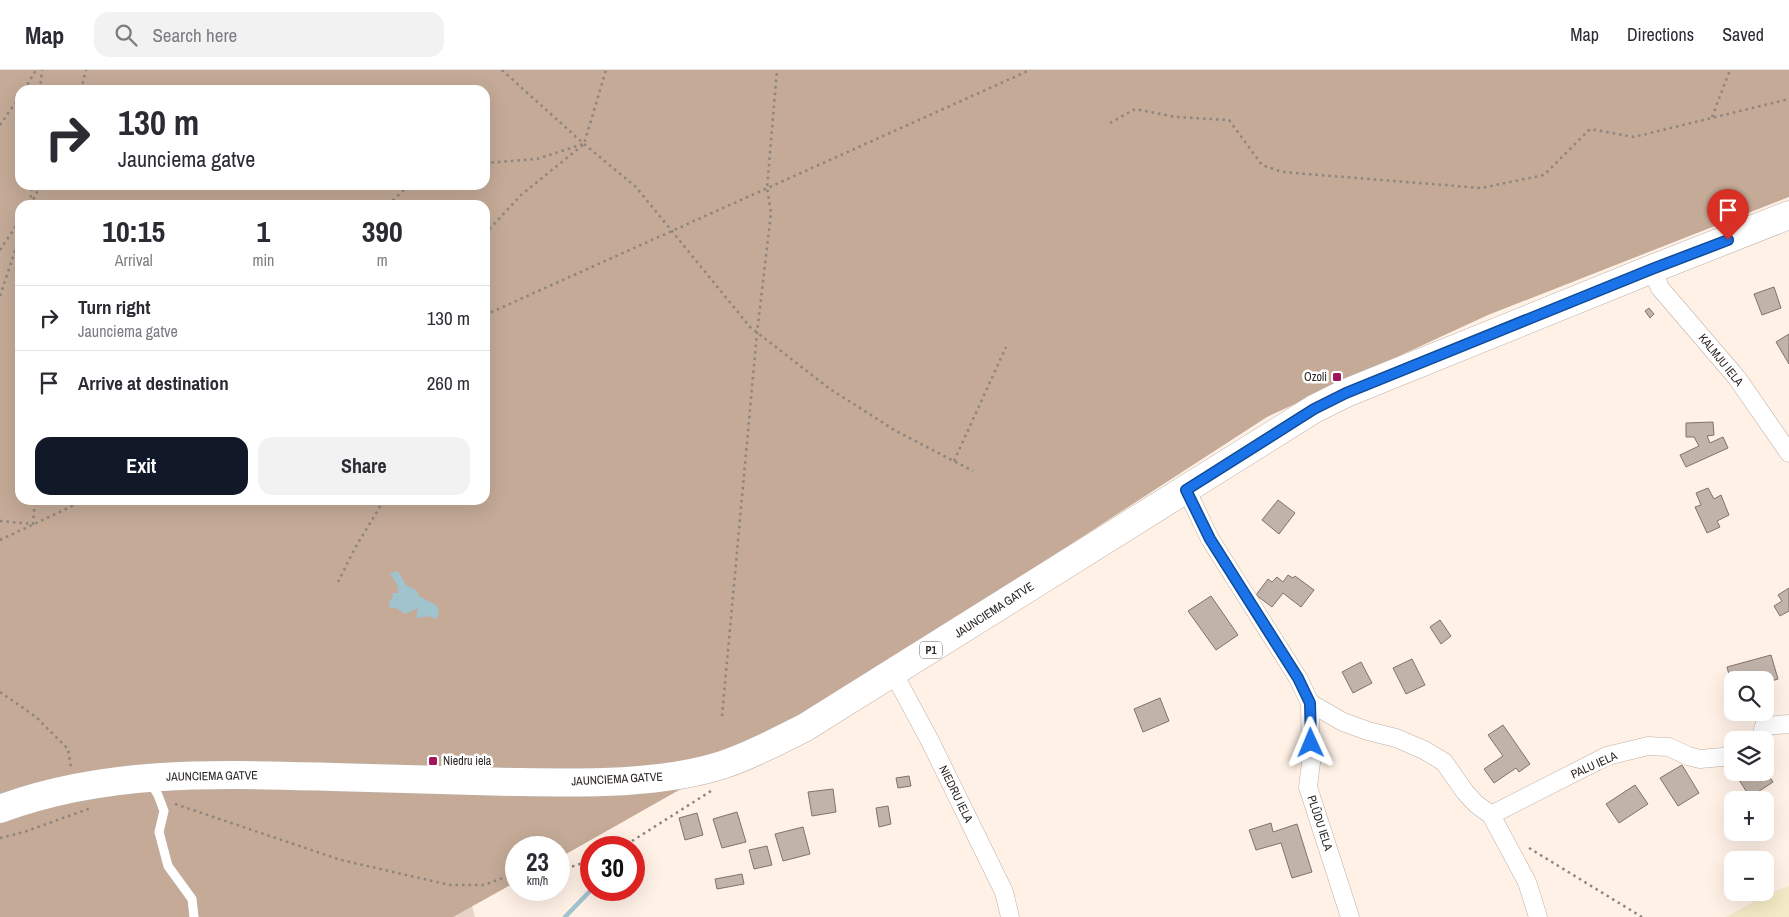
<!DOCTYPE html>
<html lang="en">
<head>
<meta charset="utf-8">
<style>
  :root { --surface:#fff; --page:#f2f2f3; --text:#2b2b33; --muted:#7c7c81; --line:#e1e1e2; --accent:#111827 }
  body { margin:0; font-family:"Archivo Narrow",sans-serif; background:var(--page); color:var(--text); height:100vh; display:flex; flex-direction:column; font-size:19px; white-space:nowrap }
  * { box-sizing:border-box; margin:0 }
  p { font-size:16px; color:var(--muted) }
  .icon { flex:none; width:28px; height:28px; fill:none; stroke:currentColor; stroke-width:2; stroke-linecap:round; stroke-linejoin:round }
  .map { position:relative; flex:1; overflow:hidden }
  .sheet { position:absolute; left:15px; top:130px; width:475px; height:305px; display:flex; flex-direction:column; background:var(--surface); border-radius:15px; box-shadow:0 5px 20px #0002 }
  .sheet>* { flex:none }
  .guide { position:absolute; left:15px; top:15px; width:475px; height:105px; border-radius:15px; box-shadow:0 5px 20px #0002; background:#fff; color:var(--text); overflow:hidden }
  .buttons { position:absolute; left:1724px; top:601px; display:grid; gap:10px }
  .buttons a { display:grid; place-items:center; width:50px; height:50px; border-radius:10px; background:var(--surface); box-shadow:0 5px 20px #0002; font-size:25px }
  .speed { position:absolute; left:505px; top:766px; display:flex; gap:10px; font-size:25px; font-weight:700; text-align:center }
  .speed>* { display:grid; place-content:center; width:65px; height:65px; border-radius:50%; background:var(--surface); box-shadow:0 5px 20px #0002; line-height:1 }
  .speed small { font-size:12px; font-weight:400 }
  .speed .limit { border:8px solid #d22; background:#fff; color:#111 }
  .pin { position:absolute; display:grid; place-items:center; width:42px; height:42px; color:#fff; margin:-51px -21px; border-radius:50% 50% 50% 0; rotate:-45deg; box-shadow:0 0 5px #0007 }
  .pin .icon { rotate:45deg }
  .me { position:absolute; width:55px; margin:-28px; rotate:359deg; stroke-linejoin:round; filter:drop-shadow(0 0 4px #0008) }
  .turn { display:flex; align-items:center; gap:18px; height:105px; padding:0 20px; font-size:22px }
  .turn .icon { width:65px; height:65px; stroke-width:2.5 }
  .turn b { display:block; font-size:35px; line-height:42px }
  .eta { display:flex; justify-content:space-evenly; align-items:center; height:85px; text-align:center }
  .eta b { font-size:30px; font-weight:700; line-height:35px }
  .button { display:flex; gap:10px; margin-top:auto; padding:10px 20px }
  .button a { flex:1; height:58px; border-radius:15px; background:var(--accent); color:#fff; font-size:20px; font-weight:700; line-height:58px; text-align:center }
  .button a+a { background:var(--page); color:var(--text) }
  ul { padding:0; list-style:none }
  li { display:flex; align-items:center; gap:15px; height:65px; padding:0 20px; border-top:1px solid var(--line) }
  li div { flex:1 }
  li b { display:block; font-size:19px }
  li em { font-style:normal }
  header { display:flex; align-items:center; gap:30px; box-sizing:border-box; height:70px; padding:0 25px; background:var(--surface); border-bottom:1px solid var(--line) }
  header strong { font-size:24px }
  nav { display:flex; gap:28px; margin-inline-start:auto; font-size:18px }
  .search { width:350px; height:45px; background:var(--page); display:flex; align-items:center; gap:12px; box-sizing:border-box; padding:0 18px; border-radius:15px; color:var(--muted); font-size:19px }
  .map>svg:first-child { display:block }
  .green { fill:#e8d4c6 }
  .forest { fill:#c4aa97; fill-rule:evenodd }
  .sand { fill:#f4eac5 }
  .water { fill:#a0c3ce }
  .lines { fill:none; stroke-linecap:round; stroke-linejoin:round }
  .stream { stroke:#a0c3ce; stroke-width:4.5 }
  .building { fill:#c1b3a9; stroke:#7f736a }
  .lane-casing { stroke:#beb0a7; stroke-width:10 }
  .street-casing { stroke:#beb0a7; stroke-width:19 }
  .primary-casing { stroke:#beb0a7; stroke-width:29 }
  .path { stroke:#8e857e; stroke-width:2.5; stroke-dasharray:2.5 4; stroke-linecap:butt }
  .lane { stroke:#fff; stroke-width:9 }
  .street { stroke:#fff; stroke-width:18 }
  .primary { stroke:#fff; stroke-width:28 }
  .route-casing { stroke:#114b97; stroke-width:12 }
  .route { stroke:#1a73e8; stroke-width:9 }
  .poi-dot { fill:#a2155b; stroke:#fff; stroke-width:2 }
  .labels { text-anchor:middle; stroke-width:5; stroke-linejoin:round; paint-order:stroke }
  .shield { fill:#fff; stroke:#6b6765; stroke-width:1 }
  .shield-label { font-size:11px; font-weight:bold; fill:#2c2623 }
  .street-label { font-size:12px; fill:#2c2623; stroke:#fff }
  .poi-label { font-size:12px; fill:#2c2623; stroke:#fff; text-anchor:end }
</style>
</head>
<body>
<header>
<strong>Map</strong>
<div class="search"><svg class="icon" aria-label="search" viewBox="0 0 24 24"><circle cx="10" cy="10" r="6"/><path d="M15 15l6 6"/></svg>Search here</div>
<nav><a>Map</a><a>Directions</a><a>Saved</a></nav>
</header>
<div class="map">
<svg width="1789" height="847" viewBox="0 0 1789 847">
  <rect width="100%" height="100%" fill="#fff1e6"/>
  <!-- green -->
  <path class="green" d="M471,832L475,847H447Z"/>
  <!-- forest -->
  <path class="forest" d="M0,0H1789V127L1488,245L1267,347L778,664L559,788V778H516V812L453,847H0ZM20,20H485V115H20ZM20,135H485V430H20Z"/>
  <!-- sand -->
  <path class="sand" d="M1789,816V847H1726L1768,824Z"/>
  <!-- water -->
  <path class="water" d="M398,501L406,515L416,520L419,526L436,535L439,541L437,549L427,546L419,548L416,547L418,538L405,544L396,538H389L390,531L393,527L392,523H398V517L390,503Z"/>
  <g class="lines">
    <!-- stream -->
    <path class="stream" d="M565,847L591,820"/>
  </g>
  <!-- building -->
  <path class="building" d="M1774,217L1781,238L1762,245L1754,224Z
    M1649,238L1654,244L1650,248L1645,241Z
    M1789,264V294L1776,272Z
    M1713,352L1714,365L1707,366L1710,373L1723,367L1728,378L1686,397L1680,385L1699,376L1694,367H1686V353Z
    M1708,418L1714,429L1721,425L1729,445L1717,451L1720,457L1707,463L1695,437L1701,435L1696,423Z
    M1278,430L1295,443L1279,464L1262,450Z
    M1288,505L1293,508L1295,506L1314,520L1301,537L1283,523L1272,537L1256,525L1268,509L1272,512L1277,507L1283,512Z
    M1789,518V541L1780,546L1774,536L1782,531L1778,525Z
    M1211,526L1238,565L1216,580L1188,541Z
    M1440,550L1451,566L1441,574L1430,557Z
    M1771,585L1778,609L1765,613V610H1732V616L1727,597Z
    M1412,589L1425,615L1406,624L1393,598Z
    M1361,592L1372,613L1353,623L1342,602Z
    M1160,628L1169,651L1143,662L1134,639Z
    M1503,655L1530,694L1519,702L1516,698L1494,713L1484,699L1503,686L1488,665Z
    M1682,695L1699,723L1678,736L1660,708Z
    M1765,700L1773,712L1750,727L1739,710L1750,702H1765Z
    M909,706L911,716L898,718L896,708Z
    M1635,715L1648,734L1619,753L1606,734Z
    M833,719L836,742L812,746L808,722Z
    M888,736L891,754L879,757L876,738Z
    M737,742L746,772L722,778L713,749Z
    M697,743L703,765L685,770L679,748Z
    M1271,753L1273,762L1297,754L1312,802L1292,808L1281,773L1256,780L1249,760Z
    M803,757L810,784L783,791L775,764Z
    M767,776L772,795L754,799L749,780Z
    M742,804L744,814L717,819L715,809Z"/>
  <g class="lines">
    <defs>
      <path id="lane" d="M150,712L158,725L164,741L159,762L168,796L192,829L194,847"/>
      <path id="street" d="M1652,199L1660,218L1737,308L1789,383
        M1186,419L1210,469L1298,608L1310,633L1311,693L1308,717L1350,847
        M894,604L930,671L1004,822L1010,847
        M1310,633L1343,652L1368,661L1396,668L1424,680L1444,692L1465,722L1476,734L1491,745L1527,812L1538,847
        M1760,670L1764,656L1789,654
        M1491,745L1607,686L1648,676L1669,677L1688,686L1700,689L1723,687L1732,684"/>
      <path id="primary" d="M0,739C107,699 221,704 333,707C393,709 454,710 514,712C580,713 659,715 722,695C750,686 778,671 804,658L1314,339L1346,323L1652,199L1789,145"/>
    </defs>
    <!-- lane casing -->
    <use href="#lane" class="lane-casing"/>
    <!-- street casing -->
    <use href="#street" class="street-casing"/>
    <!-- primary casing -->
    <use href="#primary" class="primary-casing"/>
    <!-- path -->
    <path class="path" d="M502,0L584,74L636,117L750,257L830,319L896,361L973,401
      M24,20L36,0
      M40,20L42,0
      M81,20L86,0
      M1712,47L1730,0
      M1110,53L1135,39L1176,47L1229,50L1262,95L1282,102L1481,118L1544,105L1590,59L1634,67L1789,29
      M0,55L20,26
      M485,93L537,89L583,74
      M30,134L32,115
      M30,135L41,115
      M388,135L409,115
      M485,164L521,125L584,74L606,0
      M0,180L20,150
      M0,226L20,166
      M485,245L1030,0
      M954,391L1006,277
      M0,451L33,454L35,430
      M0,470L85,430
      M338,512L355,478L384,430
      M0,622L36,647L68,679L71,698
      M722,646L757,263L771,143L767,118L777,0
      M175,734L341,790L450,815H484L516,803
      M0,768L24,762L91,738
      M621,778L711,721
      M1529,778L1642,847
      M559,797L575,796L591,789"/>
    <!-- lane -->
    <use href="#lane" class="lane"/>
    <!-- street -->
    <use href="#street" class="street"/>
    <!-- primary -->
    <use href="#primary" class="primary"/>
  </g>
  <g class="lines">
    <defs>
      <path id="route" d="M1311,673L1310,633L1298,608L1210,469L1186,420L1314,339L1346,323L1652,199L1728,170"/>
    </defs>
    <!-- route casing -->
    <use href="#route" class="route-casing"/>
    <!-- route -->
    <use href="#route" class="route"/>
  </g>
  <!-- markers -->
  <g class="poi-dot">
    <rect x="1332" y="302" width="10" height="10" rx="2.5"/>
    <rect x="428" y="686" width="10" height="10" rx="2.5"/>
  </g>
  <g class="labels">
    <!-- shield labels -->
    <rect class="shield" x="920" y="571.5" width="22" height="17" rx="4"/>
    <g class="shield-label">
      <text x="931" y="584">P1</text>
    </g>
    <!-- street labels -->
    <g class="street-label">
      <text transform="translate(1721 290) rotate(51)" y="4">KALMJU IELA</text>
      <text transform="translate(994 540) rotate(-33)" y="4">JAUNCIEMA GATVE</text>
      <text transform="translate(1594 695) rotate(-24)" y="4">PALU IELA</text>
      <text transform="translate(212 706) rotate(-1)" y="4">JAUNCIEMA GATVE</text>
      <text transform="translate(617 709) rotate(-3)" y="4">JAUNCIEMA GATVE</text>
      <text transform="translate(956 724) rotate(64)" y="4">NIEDRU IELA</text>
      <text transform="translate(1320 753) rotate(72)" y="4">PLŪDU IELA</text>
    </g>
    <!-- poi labels -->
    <g class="poi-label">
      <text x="1327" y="311">Ozoli</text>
      <text x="443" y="695" text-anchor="start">Niedru iela</text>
    </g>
  </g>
</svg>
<div class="buttons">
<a><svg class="icon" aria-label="search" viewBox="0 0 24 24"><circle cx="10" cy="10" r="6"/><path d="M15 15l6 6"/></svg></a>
<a><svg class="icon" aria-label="layers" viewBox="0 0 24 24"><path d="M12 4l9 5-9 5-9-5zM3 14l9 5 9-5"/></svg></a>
<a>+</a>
<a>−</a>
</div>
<div class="speed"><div>23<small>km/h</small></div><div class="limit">30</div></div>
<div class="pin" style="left:1728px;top:170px;background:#d93025"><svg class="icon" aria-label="arrive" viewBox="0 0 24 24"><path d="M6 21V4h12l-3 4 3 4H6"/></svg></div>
<svg class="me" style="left:1311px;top:673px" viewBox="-20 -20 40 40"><path d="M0-17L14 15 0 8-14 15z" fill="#1a73e8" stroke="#fff" stroke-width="4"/></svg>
<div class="guide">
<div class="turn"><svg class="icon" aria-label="right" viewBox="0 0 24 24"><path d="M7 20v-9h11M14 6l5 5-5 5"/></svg><div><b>130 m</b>Jaunciema gatve</div></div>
</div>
<section class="sheet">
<div class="eta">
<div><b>10:15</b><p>Arrival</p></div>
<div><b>1</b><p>min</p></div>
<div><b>390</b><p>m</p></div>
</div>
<ul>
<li><svg class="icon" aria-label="right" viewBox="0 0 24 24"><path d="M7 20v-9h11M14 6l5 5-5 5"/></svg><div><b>Turn right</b><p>Jaunciema gatve</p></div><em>130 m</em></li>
<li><svg class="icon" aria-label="arrive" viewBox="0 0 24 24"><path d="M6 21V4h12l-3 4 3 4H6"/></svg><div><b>Arrive at destination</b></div><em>260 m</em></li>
</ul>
<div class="button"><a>Exit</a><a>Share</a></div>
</section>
</div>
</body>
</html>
